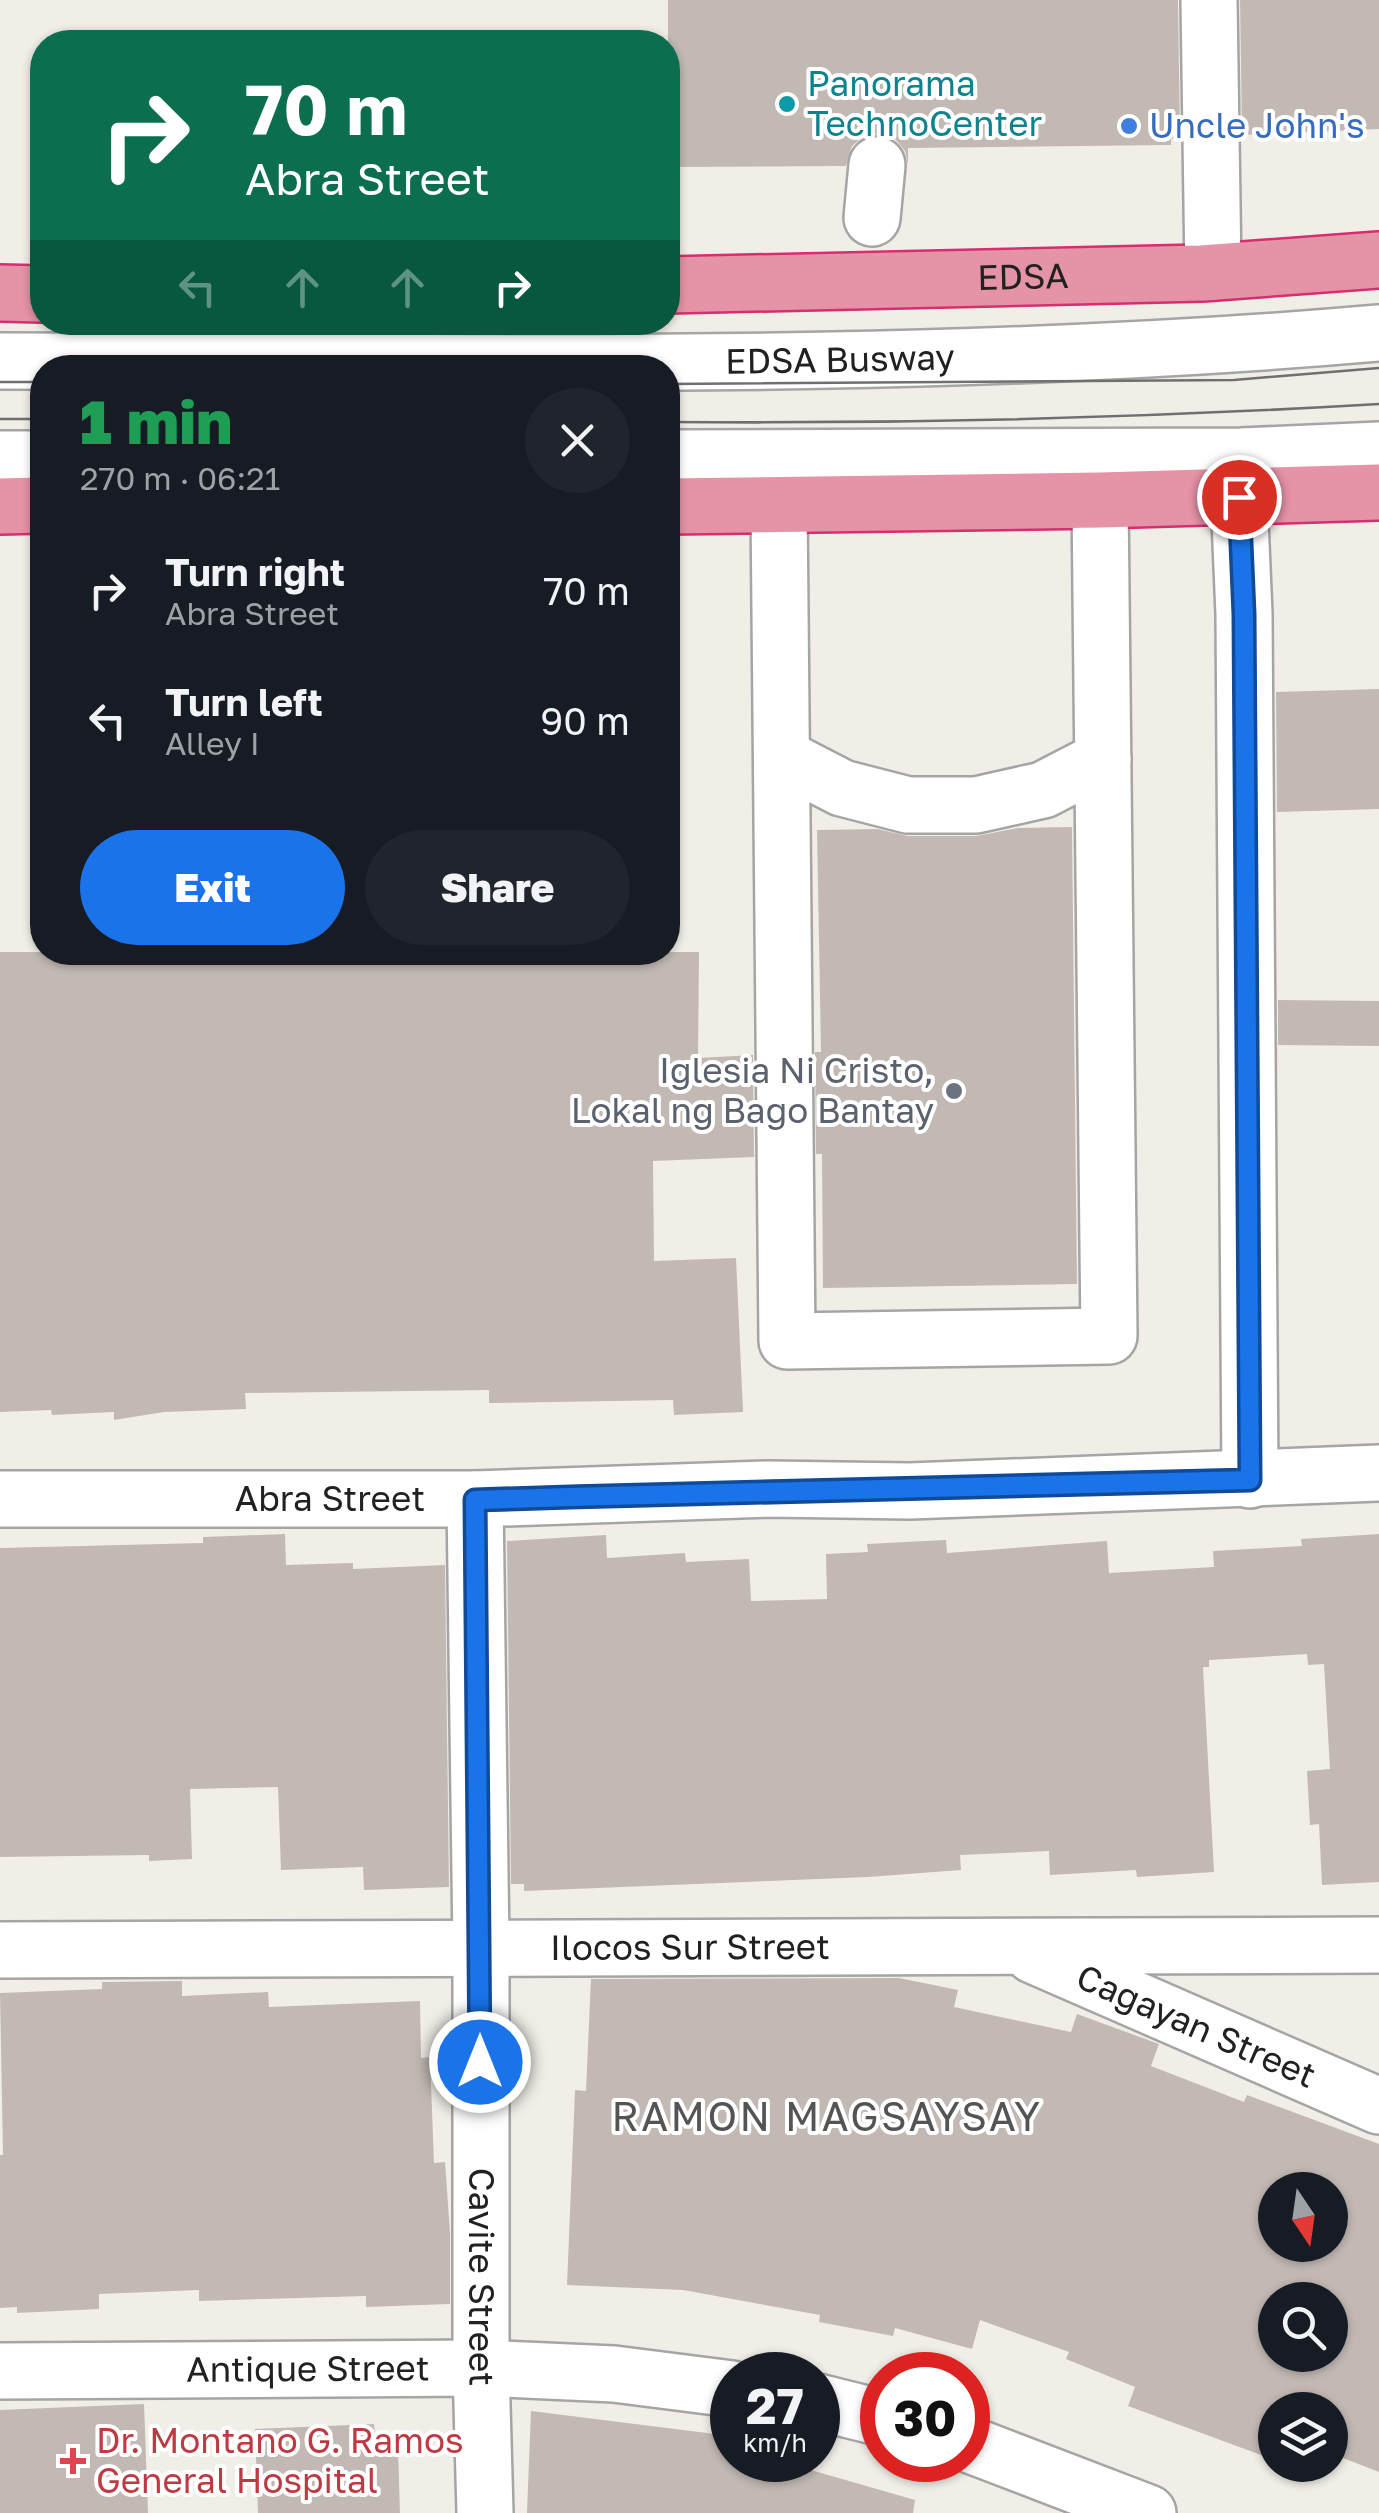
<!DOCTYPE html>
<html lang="en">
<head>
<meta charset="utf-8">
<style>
  :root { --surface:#171b24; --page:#20242c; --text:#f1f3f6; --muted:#9ea1a6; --accent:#1a73e8 }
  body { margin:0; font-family:"Golos Text",sans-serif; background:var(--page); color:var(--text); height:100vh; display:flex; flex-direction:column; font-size:38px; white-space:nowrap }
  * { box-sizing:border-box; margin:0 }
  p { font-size:32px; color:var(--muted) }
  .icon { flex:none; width:55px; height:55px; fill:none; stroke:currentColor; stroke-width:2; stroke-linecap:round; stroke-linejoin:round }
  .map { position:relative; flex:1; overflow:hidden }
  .panel { position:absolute; left:30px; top:355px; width:650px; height:610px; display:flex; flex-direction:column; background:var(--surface); border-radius:40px; box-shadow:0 2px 8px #0004 }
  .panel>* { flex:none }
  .banner { position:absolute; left:30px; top:30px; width:650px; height:305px; border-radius:40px; box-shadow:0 2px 8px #0004; background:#0b6e4f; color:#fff; overflow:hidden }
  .needle { width:65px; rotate:167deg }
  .tools { position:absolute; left:1258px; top:2172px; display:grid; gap:20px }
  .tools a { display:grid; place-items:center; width:90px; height:90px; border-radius:50%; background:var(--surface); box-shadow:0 2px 8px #0004; font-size:50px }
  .speed { position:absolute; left:710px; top:2352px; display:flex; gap:20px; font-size:50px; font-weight:700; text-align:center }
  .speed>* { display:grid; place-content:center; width:130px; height:130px; border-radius:50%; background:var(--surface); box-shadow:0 2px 8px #0004; line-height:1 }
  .speed small { font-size:25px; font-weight:400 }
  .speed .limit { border:15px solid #d22; background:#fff; color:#111 }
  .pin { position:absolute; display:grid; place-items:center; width:85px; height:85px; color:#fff; margin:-42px; border:5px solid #fff; border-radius:50%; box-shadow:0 2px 10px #0007 }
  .me { position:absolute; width:110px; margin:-55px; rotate:0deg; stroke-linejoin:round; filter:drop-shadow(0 0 8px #0008) }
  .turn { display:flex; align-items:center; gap:35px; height:210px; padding:0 50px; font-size:45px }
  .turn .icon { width:130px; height:130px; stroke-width:2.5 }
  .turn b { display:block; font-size:70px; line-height:85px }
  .lanes { display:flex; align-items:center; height:95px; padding:0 50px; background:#0003; justify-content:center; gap:50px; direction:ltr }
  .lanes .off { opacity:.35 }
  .round { display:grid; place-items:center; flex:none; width:105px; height:105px; border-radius:52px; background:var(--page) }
  .overview { display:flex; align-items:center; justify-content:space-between; height:170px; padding:0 50px }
  h1 { font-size:60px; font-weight:800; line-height:75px; color:#1e9e55 }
  .cta { display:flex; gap:20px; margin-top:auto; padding:20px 50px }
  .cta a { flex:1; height:115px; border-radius:60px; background:var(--accent); color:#fff; font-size:40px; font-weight:800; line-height:115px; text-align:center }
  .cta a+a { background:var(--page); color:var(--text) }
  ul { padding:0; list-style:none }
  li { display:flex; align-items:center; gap:30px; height:130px; padding:0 50px }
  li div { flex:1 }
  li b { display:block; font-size:38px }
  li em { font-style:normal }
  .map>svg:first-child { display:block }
  .building { fill:#c2b9b4; fill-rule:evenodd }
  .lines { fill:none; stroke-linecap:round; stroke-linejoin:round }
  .minor-casing { stroke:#a5a5a5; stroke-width:60 }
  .highway-casing { stroke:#d62e71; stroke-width:60 }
  .minor { stroke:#fff; stroke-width:55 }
  .highway { stroke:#e593a7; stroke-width:55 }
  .tram { stroke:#6f6f6f; stroke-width:2.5 }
  .route-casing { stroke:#114b97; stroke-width:25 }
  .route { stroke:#1a73e8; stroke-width:18 }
  .culture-dot { fill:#0f9aa8; stroke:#fff; stroke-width:4 }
  .shop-dot { fill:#3f7fe0; stroke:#fff; stroke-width:4 }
  .worship-dot { fill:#6b7280; stroke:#fff; stroke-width:4 }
  .health-dot { fill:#e0444e; stroke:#fff; stroke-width:4 }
  .labels { text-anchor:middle; stroke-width:8; stroke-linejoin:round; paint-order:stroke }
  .culture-label { font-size:35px; fill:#0d838f; stroke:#fff; text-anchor:start }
  .shop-label { font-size:35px; fill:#366cbe; stroke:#fff; text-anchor:start }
  .street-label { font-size:35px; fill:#212121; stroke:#fff }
  .worship-label { font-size:35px; fill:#5b616d; stroke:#fff; text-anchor:end }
  .health-label { font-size:35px; fill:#be3a42; stroke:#fff; text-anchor:start }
  .quarter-label { font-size:40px; letter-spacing:2.5px; fill:#545454; stroke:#fff }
</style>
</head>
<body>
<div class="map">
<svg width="1379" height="2513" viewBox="0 0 1379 2513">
  <rect width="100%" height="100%" fill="#f1eee8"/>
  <!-- building -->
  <path class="building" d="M668,0H1178L1180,138L1171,139V145L908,148V165L905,151L896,140L879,134L863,137L852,146L846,166L668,167Z
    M1240,0H1379V129L1242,135Z
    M1379,689V809L1277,812L1276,692Z
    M1072,827L1077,1284L823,1288L822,1154H816L815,1052H821L817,830L877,829L908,836H976L1018,828Z
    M0,952H699L698,1058L753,1055L754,1157L653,1161L654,1261L736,1258L743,1412L674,1415L673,1400L489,1403V1390L245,1393L246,1409L164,1412L114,1420V1412L52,1415L51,1410L0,1412Z
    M1278,1000L1379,1001V1046L1278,1045Z
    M285,1534L286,1565L353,1563V1569L445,1565L449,1887L364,1890L363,1867L281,1870L278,1787L190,1789L192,1859L149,1861V1855L0,1857V1548L203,1543V1537Z
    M1379,1534V1882L1322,1885L1319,1824L1310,1825L1307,1771L1330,1769L1324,1664L1308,1665L1307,1654L1209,1660V1667H1203L1214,1872L1137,1877L1136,1870L1050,1875L1049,1851L960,1855L961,1870L868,1877L524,1891V1884H511L507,1541L606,1535L607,1558L685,1553L686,1562L749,1559L751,1601L827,1599L826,1554L868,1552L867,1544L946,1540L947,1553L1107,1541L1109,1573L1214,1567L1213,1551L1302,1546L1301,1539Z
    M899,1978L958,1990L954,2007L1071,2032L1077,2014L1159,2044L1151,2066L1244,2102L1247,2095L1379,2144V2472L1330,2453V2410H1275V2460L1128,2406L1135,2387L1066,2359L1069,2352L980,2320L972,2349L895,2328L893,2336L819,2322L820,2315L683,2290L567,2285L575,2090L586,2091L591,1979ZM1275,2190H1330V2245H1275ZM1275,2300H1330V2355H1275Z
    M182,1981V1996L268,1992L269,2007L420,2001L421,2058L430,2057L434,2163L445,2162L450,2233V2304L366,2307V2296L199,2301V2290L99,2294V2309L17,2313V2307L0,2308V2155H3L0,1993L102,1989V1982Z
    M144,2404L148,2513H0V2410Z
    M531,2411L731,2436L726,2460H776L915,2500L913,2513H527Z
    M374,2424L376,2449L398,2448L400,2513H258L255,2429Z"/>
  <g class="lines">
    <defs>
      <g id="minor">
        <path d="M1209,0L1213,272"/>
        <path d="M872,218L877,165"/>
        <path id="s1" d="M0,361C460,361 921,373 1379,333"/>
        <path d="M668,458L1241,456L1379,450"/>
        <path d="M0,459H42"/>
        <path d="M1239,497L1244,614L1250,1480"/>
        <path d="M779,506L787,1341L1109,1336L1100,500"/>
        <path d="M782,757L842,788L908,805H976L1043,790L1103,759"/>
        <path id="s2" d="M0,1499H475L768,1489L910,1491L1379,1473"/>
        <path id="s3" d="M475,1499L481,1948V2368L485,2513"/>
        <path id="s4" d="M0,1950L1379,1945"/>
        <path id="s5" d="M1033,1955L1379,2106"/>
        <path id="s6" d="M0,2371L481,2368L614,2374L732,2389"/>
        <path d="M818,2402L882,2418"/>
        <path d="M968,2444L1148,2513"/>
      </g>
      <g id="highway">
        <path id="s7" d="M668,285L1202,273L1379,260"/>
        <path d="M0,293L42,294"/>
        <path d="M0,506L42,505"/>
        <path d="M668,506L1100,500L1379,492"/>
      </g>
    </defs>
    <!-- minor casing -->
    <use href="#minor" class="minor-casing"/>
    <!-- highway casing -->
    <use href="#highway" class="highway-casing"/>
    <!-- minor -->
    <use href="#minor" class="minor"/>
    <!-- highway -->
    <use href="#highway" class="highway"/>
    <!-- tram -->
    <path class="tram" d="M0,382H42
      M668,384L1234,380L1379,368
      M0,419H42
      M668,422C905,424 1142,418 1379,404"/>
  </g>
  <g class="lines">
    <defs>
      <path id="route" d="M480,2062L475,1500C733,1491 991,1488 1250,1480L1244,614L1239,497"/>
    </defs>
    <!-- route casing -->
    <use href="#route" class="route-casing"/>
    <!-- route -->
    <use href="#route" class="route"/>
  </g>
  <!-- markers -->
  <circle class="culture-dot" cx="787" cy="104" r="10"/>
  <circle class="shop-dot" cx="1129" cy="126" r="10"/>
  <circle class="worship-dot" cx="954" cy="1091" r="10"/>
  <path class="health-dot" d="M68 2446h10v10h10v10h-10v10h-10v-10h-10v-10h10z"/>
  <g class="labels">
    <!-- culture labels -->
    <g class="culture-label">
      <text x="807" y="96">Panorama<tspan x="807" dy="40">TechnoCenter</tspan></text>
    </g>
    <!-- shop labels -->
    <g class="shop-label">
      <text x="1149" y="138">Uncle John's</text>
    </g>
    <!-- street labels -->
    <g class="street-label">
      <text dy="12" stroke="none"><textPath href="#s7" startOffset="355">EDSA</textPath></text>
      <text dy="12" stroke="none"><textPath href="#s1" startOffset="840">EDSA Busway</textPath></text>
      <text dy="12" stroke="none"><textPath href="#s2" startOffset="330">Abra Street</textPath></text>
      <text dy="12" stroke="none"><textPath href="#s4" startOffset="690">Ilocos Sur Street</textPath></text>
      <text dy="12" stroke="none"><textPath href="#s5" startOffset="178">Cagayan Street</textPath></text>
      <text dy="12" stroke="none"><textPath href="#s3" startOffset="778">Cavite Street</textPath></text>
      <text dy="12" stroke="none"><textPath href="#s6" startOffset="308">Antique Street</textPath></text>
    </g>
    <!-- worship labels -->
    <g class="worship-label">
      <text x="934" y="1083">Iglesia Ni Cristo,<tspan x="934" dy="40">Lokal ng Bago Bantay</tspan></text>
    </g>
    <!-- health labels -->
    <g class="health-label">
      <text x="96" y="2453">Dr. Montano G. Ramos<tspan x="96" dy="40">General Hospital</tspan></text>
    </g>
    <!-- quarter labels -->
    <g class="quarter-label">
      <text x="827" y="2131">RAMON MAGSAYSAY</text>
    </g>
  </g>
</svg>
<div class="tools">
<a><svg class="needle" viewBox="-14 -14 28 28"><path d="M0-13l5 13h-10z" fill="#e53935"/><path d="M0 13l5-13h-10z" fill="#9ea1a6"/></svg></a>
<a><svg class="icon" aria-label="search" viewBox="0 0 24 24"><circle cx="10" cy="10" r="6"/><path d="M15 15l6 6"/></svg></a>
<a><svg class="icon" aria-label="layers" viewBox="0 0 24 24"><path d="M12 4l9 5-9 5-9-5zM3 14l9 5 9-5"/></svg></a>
</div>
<div class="speed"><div>27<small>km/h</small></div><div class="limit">30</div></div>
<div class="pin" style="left:1239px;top:497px;background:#d93025"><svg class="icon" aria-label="arrive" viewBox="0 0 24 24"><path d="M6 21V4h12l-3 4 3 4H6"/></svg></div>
<svg class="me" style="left:480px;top:2062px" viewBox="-20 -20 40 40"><circle r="17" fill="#1a73e8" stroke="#fff" stroke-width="3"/><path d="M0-11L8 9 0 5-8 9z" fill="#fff"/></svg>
<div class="banner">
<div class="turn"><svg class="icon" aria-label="right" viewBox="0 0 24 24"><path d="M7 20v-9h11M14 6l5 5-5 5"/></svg><div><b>70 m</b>Abra Street</div></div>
<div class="lanes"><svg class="icon off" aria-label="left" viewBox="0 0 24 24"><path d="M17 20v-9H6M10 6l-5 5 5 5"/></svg><svg class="icon off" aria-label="ahead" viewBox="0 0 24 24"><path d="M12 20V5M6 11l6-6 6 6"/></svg><svg class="icon off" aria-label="ahead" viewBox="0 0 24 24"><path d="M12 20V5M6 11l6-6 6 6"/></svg><svg class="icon" aria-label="right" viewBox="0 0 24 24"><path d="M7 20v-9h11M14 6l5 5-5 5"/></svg></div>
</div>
<section class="panel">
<div class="overview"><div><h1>1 min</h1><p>270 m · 06:21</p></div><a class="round"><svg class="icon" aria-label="close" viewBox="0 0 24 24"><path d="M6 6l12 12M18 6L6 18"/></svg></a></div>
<ul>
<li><svg class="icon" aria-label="right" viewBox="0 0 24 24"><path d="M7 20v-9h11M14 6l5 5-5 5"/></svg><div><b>Turn right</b><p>Abra Street</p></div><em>70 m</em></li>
<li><svg class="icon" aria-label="left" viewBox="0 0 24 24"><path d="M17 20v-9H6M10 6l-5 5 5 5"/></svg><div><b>Turn left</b><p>Alley I</p></div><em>90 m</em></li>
</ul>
<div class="cta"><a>Exit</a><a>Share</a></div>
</section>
</div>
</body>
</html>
